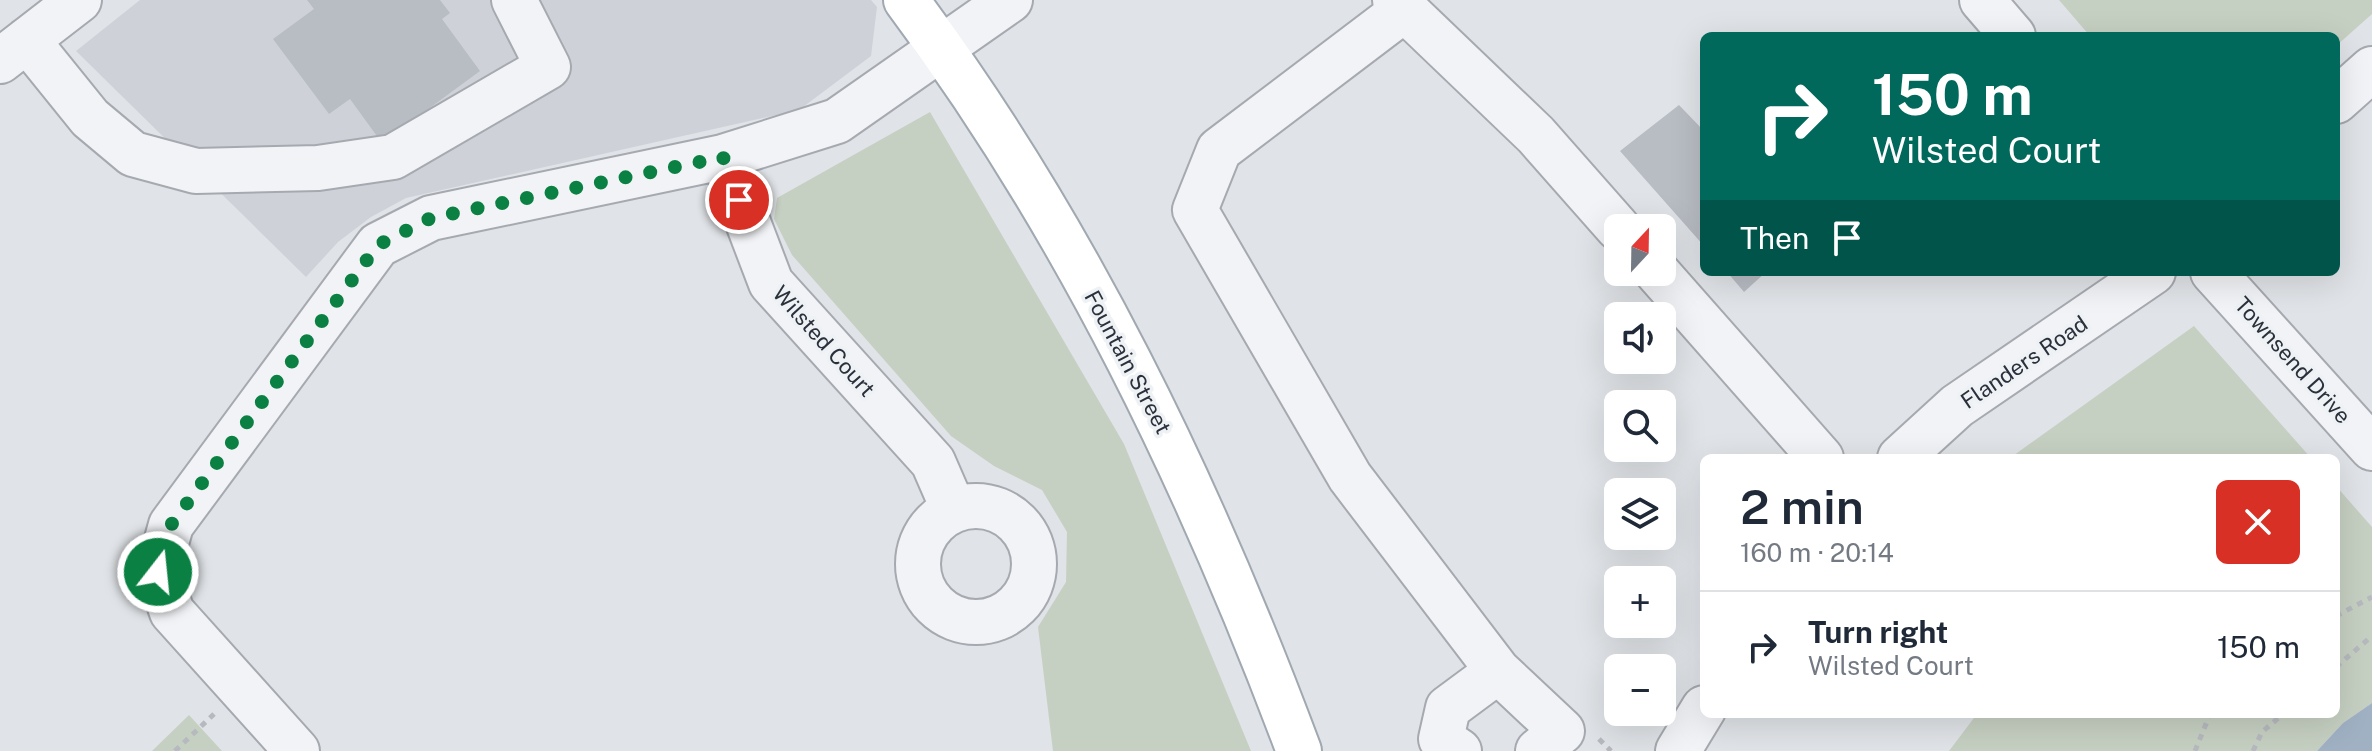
<!DOCTYPE html>
<html lang="en">
<head>
<meta charset="utf-8">
<style>
  :root { --surface:#fff; --page:#f6f6f7; --text:#1f2937; --muted:#747a83; --line:#e0e1e3 }
  body { margin:0; font-family:"Public Sans",sans-serif; background:var(--page); color:var(--text); height:100vh; display:flex; flex-direction:column; font-size:30px; white-space:nowrap }
  * { box-sizing:border-box; margin:0 }
  p { font-size:26px; color:var(--muted) }
  .icon { flex:none; width:44px; height:44px; fill:none; stroke:currentColor; stroke-width:2; stroke-linecap:round; stroke-linejoin:round }
  .map { position:relative; flex:1; overflow:hidden }
  .panel { position:absolute; left:1700px; top:454px; width:640px; height:264px; display:flex; flex-direction:column; background:var(--surface); border-radius:12px; box-shadow:0 8px 32px #0002 }
  .panel>* { flex:none }
  .guide { position:absolute; left:1700px; top:32px; width:640px; height:244px; border-radius:12px; box-shadow:0 8px 32px #0002; background:#00695c; color:#fff; overflow:hidden }
  .needle { width:52px; rotate:22deg }
  .controls { position:absolute; left:1604px; top:214px; display:grid; gap:16px }
  .controls a { display:grid; place-items:center; width:72px; height:72px; border-radius:12px; background:var(--surface); box-shadow:0 8px 32px #0002; font-size:40px }
  .pin { position:absolute; display:grid; place-items:center; width:68px; height:68px; color:#fff; margin:-34px; border:4px solid #fff; border-radius:50%; box-shadow:0 2px 8px #0007 }
  .me { position:absolute; width:88px; margin:-44px; rotate:16deg; stroke-linejoin:round; filter:drop-shadow(0 0 6px #0008) }
  .turn { display:flex; align-items:center; gap:28px; height:168px; padding:0 40px; font-size:36px }
  .turn .icon { width:104px; height:104px; stroke-width:2.5 }
  .turn b { display:block; font-size:56px; line-height:68px }
  .then { display:flex; align-items:center; height:76px; padding:0 40px; background:#0003; gap:16px; font-size:30px }
  .round { display:grid; place-items:center; flex:none; width:84px; height:84px; border-radius:12px; background:var(--page) }
  .headline { display:flex; align-items:center; justify-content:space-between; height:136px; padding:0 40px }
  h1 { font-size:48px; font-weight:600; line-height:60px }
  ul { padding:0; list-style:none }
  li { display:flex; align-items:center; gap:24px; height:112px; padding:0 40px; border-top:2px solid var(--line) }
  li div { flex:1 }
  li b { display:block; font-size:30px }
  li em { font-style:normal }
  .map>svg:first-child { display:block }
  .built { fill:#ced2d8 }
  .green { fill:#c6d0c2 }
  .water { fill:#9fb1c3 }
  .building { fill:#b8bcc3 }
  .lines { fill:none; stroke-linecap:round; stroke-linejoin:round }
  .minor-casing { stroke:#a6aab0; stroke-width:48 }
  .major-casing { stroke:#a0a8b1; stroke-width:48 }
  .path { stroke:#b6b9be; stroke-width:5; stroke-dasharray:6 6; stroke-linecap:butt }
  .minor { stroke:#f2f3f6; stroke-width:44 }
  .major { stroke:#fff; stroke-width:44 }
  .route { stroke:#0b8043; stroke-width:14; stroke-dasharray:0 25.2 }
  .labels { text-anchor:middle; stroke-width:7; stroke-linejoin:round; paint-order:stroke }
  .street-label { font-size:22px; fill:#2a313c; stroke:#eff2f5 }
</style>
</head>
<body>
<div class="map">
<svg width="2372" height="751" viewBox="0 0 2372 751">
  <rect width="100%" height="100%" fill="#e0e3e7"/>
  <!-- built -->
  <path class="built" d="M140,0H871L877,7L871,56L799,110L406,198L371,217L338,242L306,277L76,51Z"/>
  <!-- green -->
  <path class="green" d="M2059,0H2372V14L2336,46V36H2090Z
    M930,112L1124,444L1251,751H1053L1038,627L1066,582L1067,532L1042,490L994,466L951,436L792,255L774,219L777,198Z
    M2194,326L2311,458H2010Z
    M2336,486L2372,527V703L2343,723L2317,751H1949L1977,714H2336Z
    M189,715L222,751H152Z"/>
  <!-- water -->
  <path class="water" d="M2372,703V751H2317L2343,723Z"/>
  <!-- building -->
  <path class="building" d="M307,0H440L450,13L442,19L480,71L382,143L350,99L329,114L273,39L314,9Z
    M1679,105L1704,131V246L1620,151Z
    M1727,272H1766L1744,292Z"/>
  <g class="lines">
    <defs>
      <path id="minor" d="M1395,0L1536,135L1618,228
        M1982,0L2013,36
        M1405,9L1219,150L1195,210L1350,477L1498,671L1562,731L1538,751
        M27,40L90,118L133,154L196,171L318,168L393,157L548,67L514,0
        M0,61L79,0
        M2336,101L2372,69
        M723,157L771,283L933,462L953,508
        M1657,272L1821,458
        M2213,272L2372,448
        M1900,458L1957,406L2153,272
        M918 564a58 58 0 1 1 116 0a58 58 0 1 1-116 0Z
        M297,751L172,612L158,572L171,525L378,245L431,218L723,157L837,121L1010,0
        M1459,751L1441,739L1448,708L1498,671
        M1678,751L1704,708"/>
      <path id="major" d="M906,0C1076,227 1200,486 1299,751"/>
    </defs>
    <!-- minor casing -->
    <use href="#minor" class="minor-casing"/>
    <!-- major casing -->
    <use href="#major" class="major-casing"/>
    <!-- path -->
    <path class="path" d="M2336,616L2372,597
      M2336,667L2372,636
      M1599,739L1611,751
      M175,751L214,714
      M2195,751L2210,714
      M2253,751L2262,732L2283,714"/>
    <!-- minor -->
    <use href="#minor" class="minor"/>
    <!-- major -->
    <use href="#major" class="major"/>
  </g>
  <g class="lines">
    <!-- route -->
    <path class="route" d="M158,572L171,525L378,245L431,218L723,157L739,200"/>
  </g>
  <g class="labels">
    <!-- street labels -->
    <g class="street-label">
      <text transform="translate(824 341) rotate(48)" y="8">Wilsted Court</text>
      <text transform="translate(2293 360) rotate(48)" y="8">Townsend Drive</text>
      <text transform="translate(1128 362) rotate(62)" y="8">Fountain Street</text>
      <text transform="translate(2024 362) rotate(-34)" y="8">Flanders Road</text>
    </g>
  </g>
</svg>
<div class="controls">
<a><svg class="needle" viewBox="-14 -14 28 28"><path d="M0-13l5 13h-10z" fill="#e53935"/><path d="M0 13l5-13h-10z" fill="#747a83"/></svg></a>
<a><svg class="icon" aria-label="sound" viewBox="0 0 24 24"><path d="M4 9h4l5-4v14l-5-4H4zM17 9q2 3 0 6"/></svg></a>
<a><svg class="icon" aria-label="search" viewBox="0 0 24 24"><circle cx="10" cy="10" r="6"/><path d="M15 15l6 6"/></svg></a>
<a><svg class="icon" aria-label="layers" viewBox="0 0 24 24"><path d="M12 4l9 5-9 5-9-5zM3 14l9 5 9-5"/></svg></a>
<a>+</a>
<a>−</a>
</div>
<div class="pin" style="left:739px;top:200px;background:#d93025"><svg class="icon" aria-label="arrive" viewBox="0 0 24 24"><path d="M6 21V4h12l-3 4 3 4H6"/></svg></div>
<svg class="me" style="left:158px;top:572px" viewBox="-20 -20 40 40"><circle r="17" fill="#0b8043" stroke="#fff" stroke-width="3"/><path d="M0-11L8 9 0 5-8 9z" fill="#fff"/></svg>
<div class="guide">
<div class="turn"><svg class="icon" aria-label="right" viewBox="0 0 24 24"><path d="M7 20v-9h11M14 6l5 5-5 5"/></svg><div><b>150 m</b>Wilsted Court</div></div>
<div class="then">Then<svg class="icon" aria-label="arrive" viewBox="0 0 24 24"><path d="M6 21V4h12l-3 4 3 4H6"/></svg></div>
</div>
<section class="panel">
<div class="headline"><div><h1>2 min</h1><p>160 m · 20:14</p></div><a class="round" style="background:#d93025;color:#fff"><svg class="icon" aria-label="close" viewBox="0 0 24 24"><path d="M6 6l12 12M18 6L6 18"/></svg></a></div>
<ul>
<li><svg class="icon" aria-label="right" viewBox="0 0 24 24"><path d="M7 20v-9h11M14 6l5 5-5 5"/></svg><div><b>Turn right</b><p>Wilsted Court</p></div><em>150 m</em></li>
</ul>
</section>
</div>
</body>
</html>
